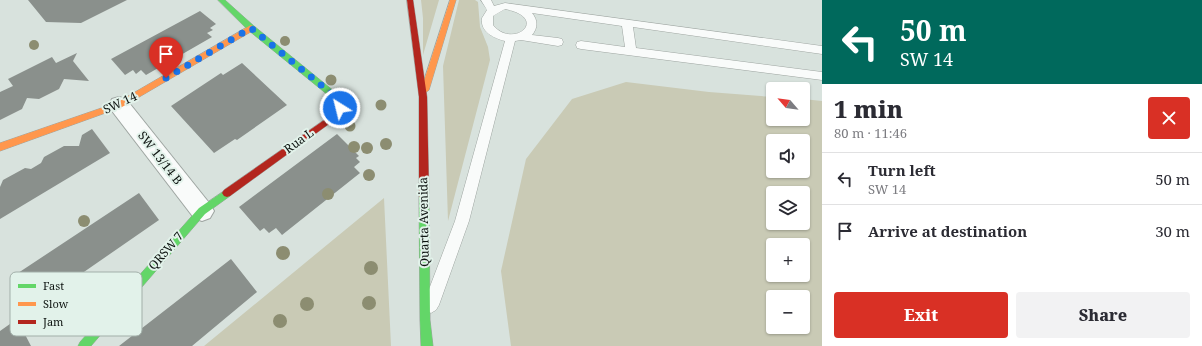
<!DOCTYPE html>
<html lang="en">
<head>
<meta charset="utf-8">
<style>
  :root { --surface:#fff; --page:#f2f2f3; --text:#2b2b33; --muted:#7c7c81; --line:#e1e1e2; --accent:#d93025 }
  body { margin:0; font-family:"Noto Serif",serif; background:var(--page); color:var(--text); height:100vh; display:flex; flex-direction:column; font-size:15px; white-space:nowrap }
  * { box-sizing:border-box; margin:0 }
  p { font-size:13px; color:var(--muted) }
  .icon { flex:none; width:22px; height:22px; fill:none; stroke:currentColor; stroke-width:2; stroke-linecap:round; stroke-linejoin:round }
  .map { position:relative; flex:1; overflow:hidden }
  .details { display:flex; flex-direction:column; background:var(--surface); width:380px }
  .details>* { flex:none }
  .top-card { background:#00695c; color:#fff; overflow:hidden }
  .needle { width:26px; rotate:298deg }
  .tools { position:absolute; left:766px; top:82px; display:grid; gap:8px }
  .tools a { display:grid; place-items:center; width:44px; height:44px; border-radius:4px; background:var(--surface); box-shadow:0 1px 3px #0004; font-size:20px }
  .pin { position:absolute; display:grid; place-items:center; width:34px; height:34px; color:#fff; margin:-41px -17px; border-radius:50% 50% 50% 0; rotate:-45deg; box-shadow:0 0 4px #0007 }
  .pin .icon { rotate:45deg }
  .me { position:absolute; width:44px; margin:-22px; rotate:324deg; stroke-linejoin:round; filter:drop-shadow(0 0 3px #0008) }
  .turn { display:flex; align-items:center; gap:14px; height:84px; padding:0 12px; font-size:18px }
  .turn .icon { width:52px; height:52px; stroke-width:2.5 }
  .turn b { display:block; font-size:28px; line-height:34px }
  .round { display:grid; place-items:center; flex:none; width:42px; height:42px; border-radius:4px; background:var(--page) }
  .head { display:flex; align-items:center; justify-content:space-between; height:68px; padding:0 12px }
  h1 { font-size:24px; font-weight:800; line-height:30px }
  .button { display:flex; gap:8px; margin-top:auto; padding:8px 12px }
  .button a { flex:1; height:46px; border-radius:4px; background:var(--accent); color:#fff; font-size:16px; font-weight:800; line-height:46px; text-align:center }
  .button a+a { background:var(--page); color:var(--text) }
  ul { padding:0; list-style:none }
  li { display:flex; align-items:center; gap:12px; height:52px; padding:0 12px; border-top:1px solid var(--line) }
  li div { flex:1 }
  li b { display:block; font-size:15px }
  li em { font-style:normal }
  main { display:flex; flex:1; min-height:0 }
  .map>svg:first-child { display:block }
  .green { fill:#c9cab5; fill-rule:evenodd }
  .building { fill:#8a908c }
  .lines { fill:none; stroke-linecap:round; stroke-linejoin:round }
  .lane-casing { stroke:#9ea5a1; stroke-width:1 }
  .street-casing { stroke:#9ea5a1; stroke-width:2 }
  .fast-casing { stroke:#9ea5a1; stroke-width:1 }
  .slow-casing { stroke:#9ea5a1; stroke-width:1 }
  .jam-casing { stroke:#9ea5a1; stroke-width:1 }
  .lane { fill:#f9fbfa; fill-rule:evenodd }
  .street { fill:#f9fbfa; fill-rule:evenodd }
  .fast { fill:#63d668; fill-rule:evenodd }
  .slow { fill:#ff974d; fill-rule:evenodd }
  .jam { fill:#b3261e; fill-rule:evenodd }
  .tree { fill:#8c8d71 }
  .route { stroke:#1a73e8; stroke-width:7; stroke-dasharray:0 12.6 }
  .labels { text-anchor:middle; stroke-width:4; stroke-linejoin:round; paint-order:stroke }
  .street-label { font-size:12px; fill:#0e1411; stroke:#e2f2ea }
  .key { fill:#e2f2ea; stroke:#a2afa9; stroke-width:1 }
  .key-label { font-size:11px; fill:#0e1411 }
</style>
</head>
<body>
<main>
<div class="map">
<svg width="822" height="346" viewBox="0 0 822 346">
  <rect width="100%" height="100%" fill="#d8e2dd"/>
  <!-- green -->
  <path class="green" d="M421,0H439L423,55V18Z
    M459,0H475L478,2L480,27L488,47L490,60L448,221L443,66Z
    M626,82L709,92L773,97V119H803V99L822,101V346H511L501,271L526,159L572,99ZM773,141H803V171H773ZM773,193H803V223H773ZM773,245H803V275H773ZM773,297H803V327H773Z
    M384,198L391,346H204Z"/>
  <!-- building -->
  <path class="building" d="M28,0H127L81,23L46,22Z
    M200,11L216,24L210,28L213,30L207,33L212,37L146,75L141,70L136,74L133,70L125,75L111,59Z
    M77,53L73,61L89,81L64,79L59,89L39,99L27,98L22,109L0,120V92L13,86L8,79L52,57L56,63Z
    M242,63L287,105L237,140L235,139L214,153L171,106L221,73L223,75Z
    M92,129L110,153L0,219V187L3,180L25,168L31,169L41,163L44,157L64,146H79L82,135Z
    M337,134L359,156L356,158L360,162L354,167L360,173L282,235L276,228L269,233L264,228L260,231L239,207Z
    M139,193L159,220L29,310L12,277Z
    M231,259L257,292L192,346H119Z
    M17,319L31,346H0V331Z"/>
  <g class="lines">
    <defs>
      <path id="lane" d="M481,0H491L494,6L505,3L822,46V54L633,27L636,48L822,72V80L581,49L577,48L576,45L577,42L581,41L625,47L622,26L532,13C538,20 538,28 532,35L558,38L562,39L563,42L562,45L558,46L521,40L515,41L469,221L439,305L436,310L431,313L426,310L423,305L455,221L505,41C494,38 480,32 482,18L487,10ZM505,9C551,18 513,50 493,25V16Z"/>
      <path id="street" d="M119,97L126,99L210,204L214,211L210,218L202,221L194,218L112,111L109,105L112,99Z"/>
      <path id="fast" d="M218,0H225L254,26L340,96L344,105L333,121H327L326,119L336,105L334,100L248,30Z
        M227,189L230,190L232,193L230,196L205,214L91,346H78L80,342L199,208Z
        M424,192L427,193L429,196L430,320L433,346H421L420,320L419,196L421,193Z"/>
      <path id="slow" d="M450,0H456L429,90L425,93L421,90Z
        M251,25L255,28L254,30L122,107L0,151V143L116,103Z"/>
      <path id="jam" d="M407,0H413L427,97L429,196L427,199L424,200L421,199L419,196V97Z
        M330,116L333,117L334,119L333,121L230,196L227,197L224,196L222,193L224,190Z"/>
    </defs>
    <!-- lane casing -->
    <use href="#lane" class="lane-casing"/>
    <!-- street casing -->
    <use href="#street" class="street-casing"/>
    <!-- fast casing -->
    <use href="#fast" class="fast-casing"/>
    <!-- slow casing -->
    <use href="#slow" class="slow-casing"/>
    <!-- jam casing -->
    <use href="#jam" class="jam-casing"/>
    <!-- lane -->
    <use href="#lane" class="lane"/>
    <!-- street -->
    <use href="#street" class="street"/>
    <!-- fast -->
    <use href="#fast" class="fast"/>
    <!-- slow -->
    <use href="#slow" class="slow"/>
    <!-- jam -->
    <use href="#jam" class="jam"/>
  </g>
  <!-- trees -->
  <g class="tree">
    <circle cx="285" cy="41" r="5"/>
    <circle cx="34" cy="45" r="5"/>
    <circle cx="331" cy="80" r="5.5"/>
    <circle cx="381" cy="105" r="5.5"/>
    <circle cx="350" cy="126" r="5.5"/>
    <circle cx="386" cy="144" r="6"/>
    <circle cx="354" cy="147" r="6"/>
    <circle cx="367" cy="148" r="6"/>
    <circle cx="369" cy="175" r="6"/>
    <circle cx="328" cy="194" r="6"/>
    <circle cx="84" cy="221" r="6"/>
    <circle cx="283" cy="253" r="7"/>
    <circle cx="371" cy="268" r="7"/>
    <circle cx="369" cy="303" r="7"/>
    <circle cx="307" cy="304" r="7"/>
    <circle cx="280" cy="321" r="7"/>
  </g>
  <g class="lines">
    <!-- route -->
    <path class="route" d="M166,78L251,28L337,98L340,105V108"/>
  </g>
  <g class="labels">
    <!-- street labels -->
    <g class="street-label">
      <text transform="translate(120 103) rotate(-25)" y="4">SW 14</text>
      <text transform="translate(299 141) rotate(-36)" y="4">Rua L</text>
      <text transform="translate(160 158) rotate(52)" y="4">SW 13/14 B</text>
      <text transform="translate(424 222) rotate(-91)" y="4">Quarta Avenida</text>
      <text transform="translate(166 251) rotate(-49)" y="4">QRSW 7</text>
    </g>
  </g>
  <!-- legend -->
  <rect x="10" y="272" width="132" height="64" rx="6" class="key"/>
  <rect x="18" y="284" width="18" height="4" fill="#63d668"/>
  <rect x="18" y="302" width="18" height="4" fill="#ff974d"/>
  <rect x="18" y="320" width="18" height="4" fill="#b3261e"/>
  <g class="key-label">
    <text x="43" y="290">Fast</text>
    <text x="43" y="308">Slow</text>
    <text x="43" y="326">Jam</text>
  </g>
</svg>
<div class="tools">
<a><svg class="needle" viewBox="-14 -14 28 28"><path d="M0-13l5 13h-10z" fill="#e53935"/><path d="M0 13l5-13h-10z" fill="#7c7c81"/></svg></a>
<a><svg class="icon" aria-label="sound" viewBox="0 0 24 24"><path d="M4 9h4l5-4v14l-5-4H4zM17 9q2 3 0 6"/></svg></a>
<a><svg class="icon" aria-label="layers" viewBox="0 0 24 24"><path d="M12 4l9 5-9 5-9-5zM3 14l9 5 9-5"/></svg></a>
<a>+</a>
<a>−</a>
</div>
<div class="pin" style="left:166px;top:78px;background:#d93025"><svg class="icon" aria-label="arrive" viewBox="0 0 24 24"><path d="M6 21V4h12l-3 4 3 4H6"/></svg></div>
<svg class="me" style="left:340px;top:108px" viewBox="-20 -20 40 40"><circle r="17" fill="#1a73e8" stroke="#fff" stroke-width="3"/><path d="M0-11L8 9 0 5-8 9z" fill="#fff"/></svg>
</div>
<section class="details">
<div class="top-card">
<div class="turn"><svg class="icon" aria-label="left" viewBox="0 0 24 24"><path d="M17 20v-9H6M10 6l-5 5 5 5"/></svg><div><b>50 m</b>SW 14</div></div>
</div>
<div class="head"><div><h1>1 min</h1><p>80 m · 11:46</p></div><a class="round" style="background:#d93025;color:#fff"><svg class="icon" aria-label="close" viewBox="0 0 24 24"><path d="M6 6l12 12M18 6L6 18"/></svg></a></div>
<ul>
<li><svg class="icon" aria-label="left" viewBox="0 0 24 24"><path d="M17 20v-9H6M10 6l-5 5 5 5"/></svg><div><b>Turn left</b><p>SW 14</p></div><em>50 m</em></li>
<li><svg class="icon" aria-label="arrive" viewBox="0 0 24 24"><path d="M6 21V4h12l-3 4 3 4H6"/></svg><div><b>Arrive at destination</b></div><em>30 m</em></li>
</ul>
<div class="button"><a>Exit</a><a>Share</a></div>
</section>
</main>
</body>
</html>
